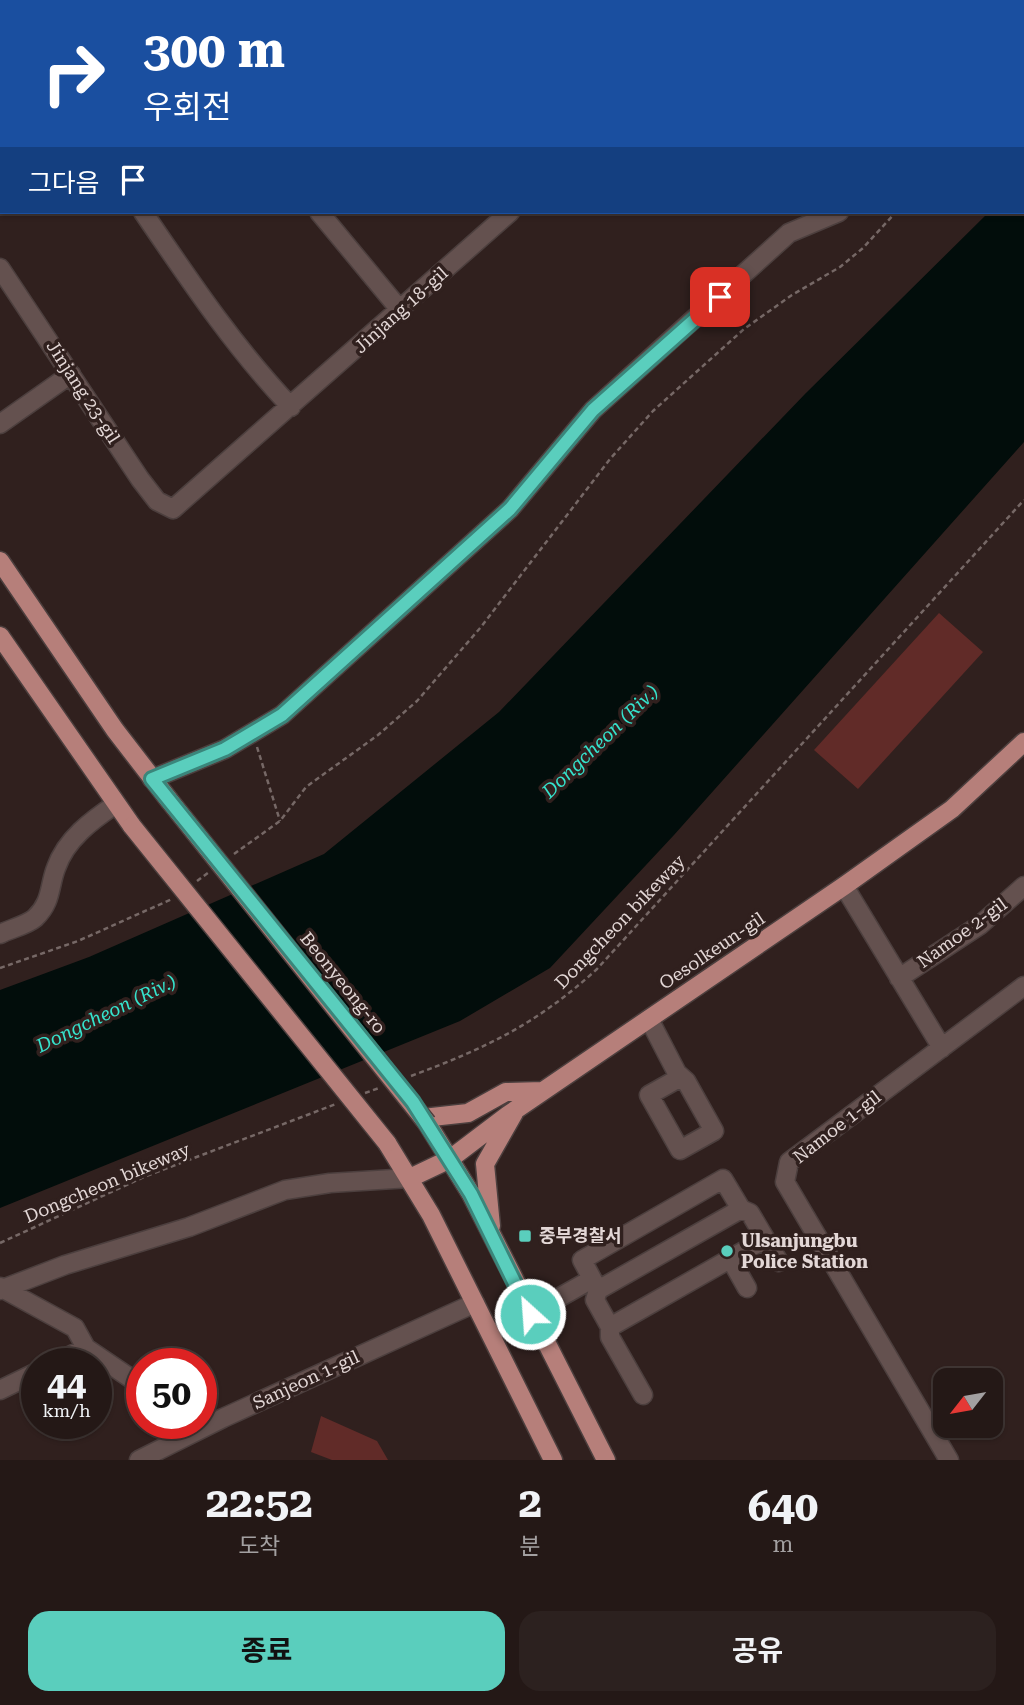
<!DOCTYPE html>
<html lang="ko">
<head>
<meta charset="utf-8">
<style>
  :root { --surface:#241816; --page:#2c211f; --text:#f1f3f6; --muted:#a3a0a1; --line:#413735; --accent:#5acebd }
  body { margin:0; font-family:"Roboto Serif","Noto Sans KR",serif; background:var(--page); color:var(--text); height:100vh; display:flex; flex-direction:column; font-size:26px; white-space:nowrap }
  * { box-sizing:border-box; margin:0 }
  p { font-size:23px; color:var(--muted) }
  .icon { flex:none; width:38px; height:38px; fill:none; stroke:currentColor; stroke-width:2; stroke-linecap:round; stroke-linejoin:round }
  .map { position:relative; height:1460px; overflow:hidden }
  .sheet { display:flex; flex-direction:column; background:var(--surface); flex:1 }
  .sheet>* { flex:none }
  .top-card { position:absolute; left:0px; top:0px; width:1026px; height:214px; box-shadow:0 2px 5px #0004,0 0 0 2px var(--line); background:#1a4fa0; color:#fff; overflow:hidden }
  .needle { width:46px; rotate:239deg }
  .fabs { position:absolute; left:933px; top:1368px; display:grid; gap:14px }
  .fabs a { display:grid; place-items:center; width:70px; height:70px; border-radius:14px; background:var(--surface); box-shadow:0 2px 5px #0004,0 0 0 2px var(--line); font-size:35px }
  .speed { position:absolute; left:21px; top:1348px; display:flex; gap:14px; font-size:35px; font-weight:700; text-align:center }
  .speed>* { display:grid; place-content:center; width:91px; height:91px; border-radius:50%; background:var(--surface); box-shadow:0 2px 5px #0004,0 0 0 2px var(--line); line-height:1 }
  .speed small { font-size:18px; font-weight:400 }
  .speed .limit { border:10px solid #d22; background:#fff; color:#111 }
  .pin { position:absolute; display:grid; place-items:center; width:60px; height:60px; color:#fff; margin:-30px; border-radius:14px; box-shadow:0 4px 10px #0006 }
  .me { position:absolute; width:77px; margin:-38px; rotate:334deg; stroke-linejoin:round; filter:drop-shadow(0 0 5px #0008) }
  .turn { display:flex; align-items:center; gap:24px; height:147px; padding:0 28px; font-size:32px }
  .turn .icon { width:91px; height:91px; stroke-width:2.5 }
  .turn b { display:block; font-size:49px; line-height:60px }
  .then { display:flex; align-items:center; height:66px; padding:0 28px; background:#0003; gap:14px; font-size:26px }
  .eta { display:flex; justify-content:space-evenly; align-items:center; height:119px; text-align:center }
  .eta b { font-size:42px; font-weight:700; line-height:49px }
  .cta { display:flex; gap:14px; margin-top:auto; padding:14px 28px }
  .cta a { flex:1; height:80px; border-radius:21px; background:var(--accent); color:#111; font-size:28px; font-weight:700; line-height:80px; text-align:center }
  .cta a+a { background:var(--page); color:var(--text) }
  .map>svg:first-child { display:block }
  .green { fill:#612b28 }
  .water { fill:#020d0b }
  .lines { fill:none; stroke-linecap:round; stroke-linejoin:round }
  .minor-casing { stroke:#4c3f3e; stroke-width:21 }
  .major-casing { stroke:#4c3f3e; stroke-width:21 }
  .path { stroke:#766866; stroke-width:2.5; stroke-dasharray:5 3.5; stroke-linecap:butt }
  .minor { stroke:#64514f; stroke-width:18 }
  .major { stroke:#b67f7a; stroke-width:18 }
  .major-bridge-casing { stroke:#4c3f3e; stroke-width:21; stroke-linecap:butt }
  .major-bridge { stroke:#b67f7a; stroke-width:18 }
  .route-casing { stroke:#3a867b; stroke-width:18 }
  .route { stroke:#5acebd; stroke-width:12 }
  .poi-dot { fill:#5acebd; stroke:#30201e; stroke-width:2.5 }
  .labels { text-anchor:middle; stroke-width:7; stroke-linejoin:round; paint-order:stroke }
  .street-label { font-size:18px; fill:#e3d7d6; stroke:#30201e }
  .poi-label { font-size:18px; font-weight:bold; fill:#e3d7d6; stroke:#30201e; text-anchor:start }
  .water-label { font-size:19px; font-style:italic; fill:#35e3cd; stroke:#30201e }
</style>
</head>
<body>
<div class="map">
<svg width="1024" height="1460" viewBox="0 0 1024 1460">
  <rect width="100%" height="100%" fill="#30201e"/>
  <!-- green -->
  <path class="green" d="M939,613L983,652L858,789L814,750Z
    M321,1416L377,1441L388,1460H332L311,1452Z"/>
  <!-- water -->
  <path class="water" d="M1024,175V442L674,835L550,968L460,1021L0,1208V990L89,957L324,854L499,712L805,394L989,212H1024Z"/>
  <g class="lines">
    <defs>
      <path id="minor" d="M178,0L179,2
        M5,2L8,0
        M274,2L276,0
        M545,2L548,0
        M0,184L2,183
        M143,212C190,281 234,347 291,407
        M319,212L401,311
        M0,268L140,479L157,501L173,509L510,212
        M0,424L71,374
        M152,779L225,749L282,715L510,509L593,410L789,233L839,212
        M844,886L942,1048
        M0,934C10,929 27,925 35,918C52,902 49,886 56,868C66,839 92,820 116,804
        M899,978L980,925L1024,886
        M649,1019L677,1073L686,1081L714,1131L680,1150L649,1095L681,1077
        M741,1209L598,1290L582,1260L723,1179L741,1209L750,1213L779,1262
        M730,1258L747,1288
        M0,1287L75,1328L86,1348L55,1363
        M0,1290L65,1265L189,1227L285,1190L330,1183L410,1178
        M598,1290L595,1300L610,1327L765,1239
        M530,1314L592,1279
        M610,1327V1337L643,1395
        M86,1348L142,1386
        M0,1390L37,1372
        M139,1460L223,1418L475,1303
        M949,1460L785,1182L789,1162L1024,986"/>
      <path id="major" d="M0,561L115,730L169,800
        M0,636L132,826
        M423,1118L468,1113L506,1092L543,1091
        M427,1123L471,1194L606,1460
        M387,1143L431,1215L553,1460
        M410,1178L450,1159L508,1115L844,886L952,809L1024,742
        M491,1226L485,1164L514,1113"/>
    </defs>
    <!-- minor casing -->
    <use href="#minor" class="minor-casing"/>
    <!-- major casing -->
    <use href="#major" class="major-casing"/>
    <!-- path -->
    <path class="path" d="M257,747L280,821
      M234,854L280,821L306,787L378,735L417,701L481,627L610,459L653,411L744,329L792,295L840,267L863,248L896,212
      M197,881L209,872
      M0,968L78,941L172,899
      M411,1076C486,1048 537,1024 597,969L1024,500
      M365,1093L379,1088
      M0,1243L144,1177L336,1104"/>
    <!-- minor -->
    <use href="#minor" class="minor"/>
    <!-- major -->
    <use href="#major" class="major"/>
    <defs>
      <path id="major-bridge" d="M169,800L427,1123
        M132,826L387,1143"/>
    </defs>
    <!-- major-bridge casing -->
    <use href="#major-bridge" class="major-bridge-casing"/>
    <!-- major-bridge -->
    <use href="#major-bridge" class="major-bridge"/>
  </g>
  <g class="lines">
    <defs>
      <path id="route" d="M530,1314L471,1194L413,1102L152,779L225,749L282,715L510,509L593,410L720,297"/>
    </defs>
    <!-- route casing -->
    <use href="#route" class="route-casing"/>
    <!-- route -->
    <use href="#route" class="route"/>
  </g>
  <!-- markers -->
  <g class="poi-dot">
    <rect x="518" y="1229" width="14" height="14" rx="3.5"/>
    <circle cx="727" cy="1251" r="7"/>
  </g>
  <g class="labels">
    <!-- street labels -->
    <g class="street-label">
      <text transform="translate(401 310) rotate(-42)" y="6">Jinjang 18-gil</text>
      <text transform="translate(83 392) rotate(57)" y="6">Jinjang 23-gil</text>
      <text transform="translate(620 922) rotate(-46)" y="6">Dongcheon bikeway</text>
      <text transform="translate(962 933) rotate(-36)" y="6">Namoe 2-gil</text>
      <text transform="translate(712 951) rotate(-34)" y="6">Oesolkeun-gil</text>
      <text transform="translate(343 983) rotate(51)" y="6">Beonyeong-ro</text>
      <text transform="translate(837 1127) rotate(-38)" y="6">Namoe 1-gil</text>
      <text transform="translate(107 1183) rotate(-23)" y="6">Dongcheon bikeway</text>
      <text transform="translate(306 1380) rotate(-25)" y="6">Sanjeon 1-gil</text>
    </g>
    <!-- poi labels -->
    <g class="poi-label">
      <text x="539" y="1242">중부경찰서</text>
      <text x="741" y="1247">Ulsanjungbu<tspan x="741" dy="21">Police Station</tspan></text>
    </g>
    <!-- water labels -->
    <g class="water-label">
      <text transform="translate(600 741) rotate(-44)" y="7">Dongcheon (Riv.)</text>
      <text transform="translate(106 1013) rotate(-26)" y="7">Dongcheon (Riv.)</text>
    </g>
  </g>
</svg>
<div class="fabs">
<a><svg class="needle" viewBox="-14 -14 28 28"><path d="M0-13l5 13h-10z" fill="#e53935"/><path d="M0 13l5-13h-10z" fill="#a3a0a1"/></svg></a>
</div>
<div class="speed"><div>44<small>km/h</small></div><div class="limit">50</div></div>
<div class="pin" style="left:720px;top:297px;background:#d93025"><svg class="icon" aria-label="arrive" viewBox="0 0 24 24"><path d="M6 21V4h12l-3 4 3 4H6"/></svg></div>
<svg class="me" style="left:530px;top:1314px" viewBox="-20 -20 40 40"><circle r="17" fill="#5acebd" stroke="#fff" stroke-width="3"/><path d="M0-11L8 9 0 5-8 9z" fill="#fff"/></svg>
<div class="top-card">
<div class="turn"><svg class="icon" aria-label="right" viewBox="0 0 24 24"><path d="M7 20v-9h11M14 6l5 5-5 5"/></svg><div><b>300 m</b>우회전</div></div>
<div class="then">그다음<svg class="icon" aria-label="arrive" viewBox="0 0 24 24"><path d="M6 21V4h12l-3 4 3 4H6"/></svg></div>
</div>
</div>
<section class="sheet">
<div class="eta">
<div><b>22:52</b><p>도착</p></div>
<div><b>2</b><p>분</p></div>
<div><b>640</b><p>m</p></div>
</div>
<div class="cta"><a>종료</a><a>공유</a></div>
</section>
</body>
</html>
